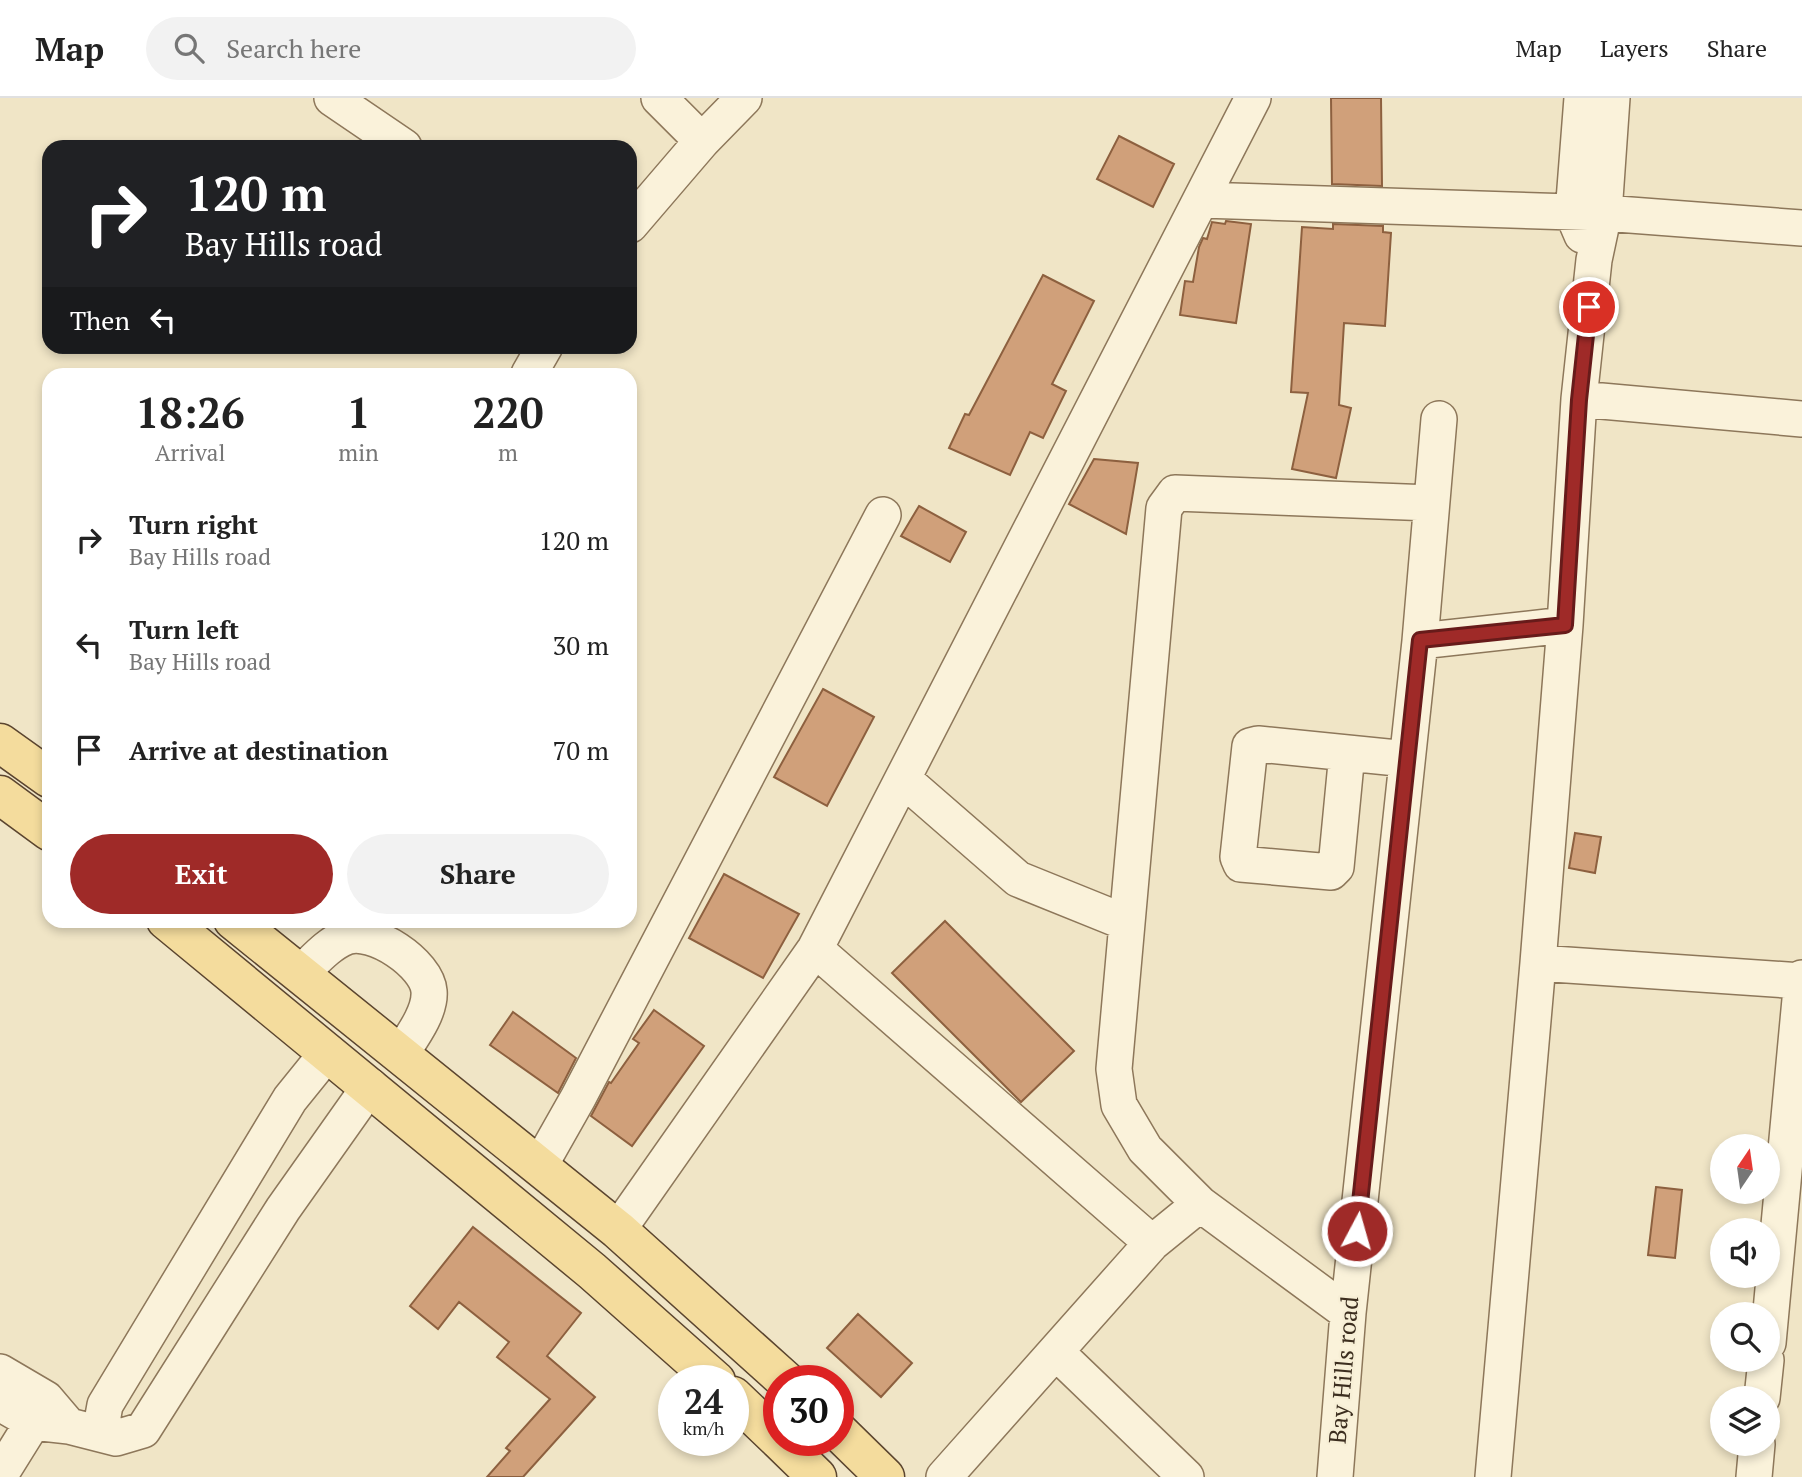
<!DOCTYPE html>
<html lang="en">
<head>
<meta charset="utf-8">
<style>
  :root { --surface:#fff; --page:#f2f2f2; --text:#222; --muted:#767676; --line:#e0e0e0; --accent:#9f2a28 }
  body { margin:0; font-family:"PT Serif",serif; background:var(--page); color:var(--text); height:100vh; display:flex; flex-direction:column; font-size:26px; white-space:nowrap }
  * { box-sizing:border-box; margin:0 }
  p { font-size:23px; color:var(--muted) }
  .icon { flex:none; width:38px; height:38px; fill:none; stroke:currentColor; stroke-width:2; stroke-linecap:round; stroke-linejoin:round }
  .map { position:relative; flex:1; overflow:hidden }
  .sheet { position:absolute; left:42px; top:270px; width:595px; height:560px; display:flex; flex-direction:column; background:var(--surface); border-radius:21px; box-shadow:0 4px 10px #0003 }
  .sheet>* { flex:none }
  .banner { position:absolute; left:42px; top:42px; width:595px; height:214px; border-radius:21px; box-shadow:0 4px 10px #0003; background:#202124; color:#fff; overflow:hidden }
  .needle { width:46px; rotate:13deg }
  .fabs { position:absolute; left:1710px; top:1036px; display:grid; gap:14px }
  .fabs a { display:grid; place-items:center; width:70px; height:70px; border-radius:50%; background:var(--surface); box-shadow:0 4px 10px #0003; font-size:35px }
  .speed { position:absolute; left:658px; top:1267px; display:flex; gap:14px; font-size:35px; font-weight:700; text-align:center }
  .speed>* { display:grid; place-content:center; width:91px; height:91px; border-radius:50%; background:var(--surface); box-shadow:0 4px 10px #0003; line-height:1 }
  .speed small { font-size:18px; font-weight:400 }
  .speed .limit { border:10px solid #d22; background:#fff; color:#111 }
  .pin { position:absolute; display:grid; place-items:center; width:60px; height:60px; color:#fff; margin:-30px; border:4px solid #fff; border-radius:50%; box-shadow:0 2px 7px #0007 }
  .me { position:absolute; width:77px; margin:-38px; rotate:6deg; stroke-linejoin:round; filter:drop-shadow(0 0 5px #0008) }
  .turn { display:flex; align-items:center; gap:24px; height:147px; padding:0 28px; font-size:32px }
  .turn .icon { width:91px; height:91px; stroke-width:2.5 }
  .turn b { display:block; font-size:49px; line-height:60px }
  .then { display:flex; align-items:center; height:66px; padding:0 28px; background:#0003; gap:14px; font-size:26px }
  .eta { display:flex; justify-content:space-evenly; align-items:center; height:119px; text-align:center }
  .eta b { font-size:42px; font-weight:700; line-height:49px }
  .action { display:flex; gap:14px; margin-top:auto; padding:14px 28px }
  .action a { flex:1; height:80px; border-radius:42px; background:var(--accent); color:#fff; font-size:28px; font-weight:700; line-height:80px; text-align:center }
  .action a+a { background:var(--page); color:var(--text) }
  ul { padding:0; list-style:none }
  li { display:flex; align-items:center; gap:21px; height:105px; padding:0 28px }
  li div { flex:1 }
  li b { display:block; font-size:26px }
  li em { font-style:normal }
  header { display:flex; align-items:center; gap:42px; box-sizing:border-box; height:98px; padding:0 35px; background:var(--surface); border-bottom:2px solid var(--line) }
  header strong { font-size:33px }
  nav { display:flex; gap:38px; margin-inline-start:auto; font-size:24px }
  .search { width:490px; height:63px; background:var(--page); display:flex; align-items:center; gap:18px; box-sizing:border-box; padding:0 24px; border-radius:38px; color:var(--muted); font-size:26px }
  .map>svg:first-child { display:block }
  .building { fill:#d0a07a; stroke:#8d603f; stroke-width:2 }
  .lines { fill:none; stroke-linecap:round; stroke-linejoin:round }
  .minor-casing { stroke:#8d775a; stroke-width:38 }
  .major-casing { stroke:#5b452f; stroke-width:41 }
  .minor { stroke:#faf2da; stroke-width:35 }
  .major { stroke:#f4dc9d; stroke-width:38 }
  .route-casing { stroke:#671b1a; stroke-width:18 }
  .route { stroke:#9f2a28; stroke-width:12 }
  .labels { text-anchor:middle; stroke-width:5; stroke-linejoin:round; paint-order:stroke }
  .street-label { font-size:24px; fill:#3c2e1f; stroke:#f7efd6 }
</style>
</head>
<body>
<header>
<strong>Map</strong>
<div class="search"><svg class="icon" aria-label="search" viewBox="0 0 24 24"><circle cx="10" cy="10" r="6"/><path d="M15 15l6 6"/></svg>Search here</div>
<nav><a>Map</a><a>Layers</a><a>Share</a></nav>
</header>
<div class="map">
<svg width="1802" height="1379" viewBox="0 0 1802 1379">
  <rect width="100%" height="100%" fill="#f0e5c6"/>
  <!-- building -->
  <path class="building" d="M1331,0H1381L1382,88L1332,86Z
    M1119,38L1174,66L1153,109L1097,81Z
    M1226,123L1251,126L1236,225L1180,217L1185,183L1193,184L1199,149L1203,140L1207,141L1212,124L1225,126Z
    M1333,126L1383,128V134L1391,135L1385,228L1344,225L1339,307L1351,310L1336,380L1292,371L1308,295L1291,294L1302,129L1333,131Z
    M1043,177L1094,203L1052,286L1066,293L1043,340L1030,334L1010,377L949,350L965,316L969,317Z
    M1094,361L1138,365L1126,436L1069,406Z
    M919,408L966,434L950,464L901,438Z
    M823,591L874,619L827,708L774,679Z
    M1575,735L1601,739L1595,775L1569,770Z
    M724,776L799,816L763,880L689,840Z
    M945,823L1074,953L1021,1004L892,875Z
    M654,912L704,948L632,1048L591,1018L609,984L611,985L639,945L633,941Z
    M513,914L576,960L558,995L490,947Z
    M1656,1089L1682,1092L1675,1160L1648,1157Z
    M473,1129L581,1215L547,1258L595,1299L523,1379H487L510,1353L506,1350L550,1301L497,1259L509,1244L459,1204L438,1231L410,1208Z
    M858,1216L912,1265L881,1299L827,1250Z"/>
  <g class="lines">
    <defs>
      <path id="minor" d="M332,0L404,49
        M659,0L702,43
        M1582,0L1573,116L1582,137
        M1201,102L1604,115L1802,130
        M630,127L702,43L744,0
        M529,276L545,248
        M1579,301L1802,321
        M1420,543L1439,321
        M1347,655L1336,769L1331,774L1241,766L1238,759L1250,648L1258,646L1407,661
        M903,681L1018,781L1127,825
        M815,851L1152,1145
        M1538,865L1802,883
        M300,876C314,863 328,846 346,839C373,829 427,866 429,893C431,914 411,940 400,957
        M539,1069L578,1000L883,417
        M1200,1106L1145,1051L1119,1007L1114,971L1164,410L1175,395L1431,405
        M618,1132L815,851L1253,0
        M1768,1245L1802,880
        M1056,1254L1186,1379
        M0,1274L46,1301L69,1328
        M1762,1300L1766,1262
        M0,1305L33,1324L69,1328L116,1340L143,1332L283,1111L370,988
        M100,1335L105,1307L290,1001L328,954
        M0,1377L33,1324
        M944,1379L1152,1145L1200,1106L1348,1215
        M1335,1379L1348,1215L1420,543L1565,527
        M1493,1379L1538,865L1565,527L1579,301L1594,162L1604,115L1612,0
        M1754,1379L1757,1346"/>
      <path id="major" d="M0,645L49,680
        M0,697L49,733
        M166,822L592,1173L716,1283
        M233,822L618,1132L786,1283
        M733,1298L779,1342
        M838,1333L885,1379
        M779,1342L817,1379"/>
    </defs>
    <!-- minor casing -->
    <use href="#minor" class="minor-casing"/>
    <!-- major casing -->
    <use href="#major" class="major-casing"/>
    <!-- minor -->
    <use href="#minor" class="minor"/>
    <!-- major -->
    <use href="#major" class="major"/>
  </g>
  <g class="lines">
    <defs>
      <path id="route" d="M1357,1133L1420,542L1565,527L1579,302L1589,209"/>
    </defs>
    <!-- route casing -->
    <use href="#route" class="route-casing"/>
    <!-- route -->
    <use href="#route" class="route"/>
  </g>
  <g class="labels">
    <!-- street labels -->
    <g class="street-label">
      <text transform="translate(1344 1272) rotate(-85)" y="8">Bay Hills road</text>
    </g>
  </g>
</svg>
<div class="fabs">
<a><svg class="needle" viewBox="-14 -14 28 28"><path d="M0-13l5 13h-10z" fill="#e53935"/><path d="M0 13l5-13h-10z" fill="#767676"/></svg></a>
<a><svg class="icon" aria-label="sound" viewBox="0 0 24 24"><path d="M4 9h4l5-4v14l-5-4H4zM17 9q2 3 0 6"/></svg></a>
<a><svg class="icon" aria-label="search" viewBox="0 0 24 24"><circle cx="10" cy="10" r="6"/><path d="M15 15l6 6"/></svg></a>
<a><svg class="icon" aria-label="layers" viewBox="0 0 24 24"><path d="M12 4l9 5-9 5-9-5zM3 14l9 5 9-5"/></svg></a>
</div>
<div class="speed"><div>24<small>km/h</small></div><div class="limit">30</div></div>
<div class="pin" style="left:1589px;top:209px;background:#d93025"><svg class="icon" aria-label="arrive" viewBox="0 0 24 24"><path d="M6 21V4h12l-3 4 3 4H6"/></svg></div>
<svg class="me" style="left:1357px;top:1133px" viewBox="-20 -20 40 40"><circle r="17" fill="#9f2a28" stroke="#fff" stroke-width="3"/><path d="M0-11L8 9 0 5-8 9z" fill="#fff"/></svg>
<div class="banner">
<div class="turn"><svg class="icon" aria-label="right" viewBox="0 0 24 24"><path d="M7 20v-9h11M14 6l5 5-5 5"/></svg><div><b>120 m</b>Bay Hills road</div></div>
<div class="then">Then<svg class="icon" aria-label="left" viewBox="0 0 24 24"><path d="M17 20v-9H6M10 6l-5 5 5 5"/></svg></div>
</div>
<section class="sheet">
<div class="eta">
<div><b>18:26</b><p>Arrival</p></div>
<div><b>1</b><p>min</p></div>
<div><b>220</b><p>m</p></div>
</div>
<ul>
<li><svg class="icon" aria-label="right" viewBox="0 0 24 24"><path d="M7 20v-9h11M14 6l5 5-5 5"/></svg><div><b>Turn right</b><p>Bay Hills road</p></div><em>120 m</em></li>
<li><svg class="icon" aria-label="left" viewBox="0 0 24 24"><path d="M17 20v-9H6M10 6l-5 5 5 5"/></svg><div><b>Turn left</b><p>Bay Hills road</p></div><em>30 m</em></li>
<li><svg class="icon" aria-label="arrive" viewBox="0 0 24 24"><path d="M6 21V4h12l-3 4 3 4H6"/></svg><div><b>Arrive at destination</b></div><em>70 m</em></li>
</ul>
<div class="action"><a>Exit</a><a>Share</a></div>
</section>
</div>
</body>
</html>
